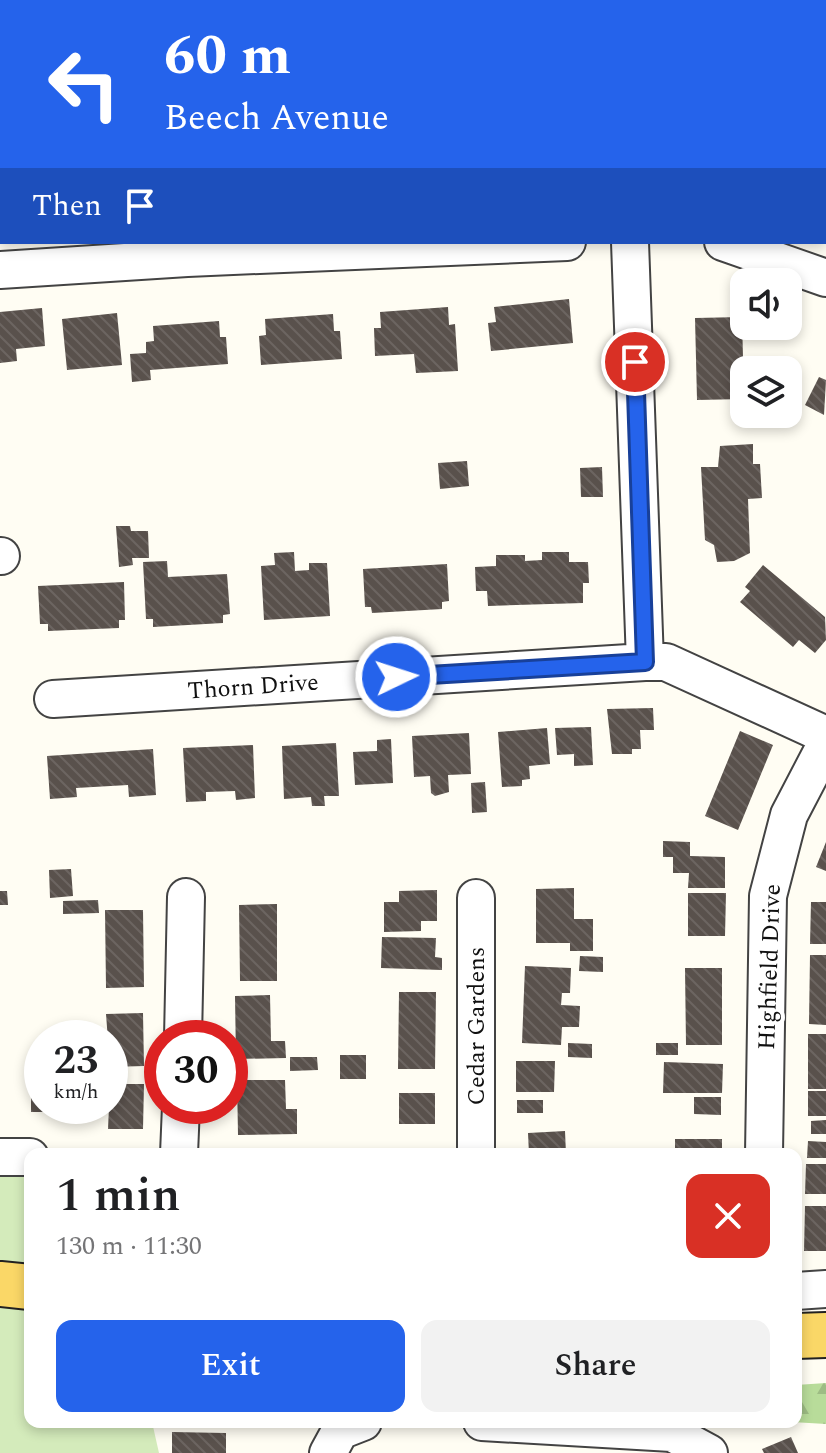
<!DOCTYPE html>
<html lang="en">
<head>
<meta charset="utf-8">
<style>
  :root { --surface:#fff; --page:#f2f2f2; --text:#202124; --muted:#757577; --accent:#2563eb }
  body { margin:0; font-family:Spectral,serif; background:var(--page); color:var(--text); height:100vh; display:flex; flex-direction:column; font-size:30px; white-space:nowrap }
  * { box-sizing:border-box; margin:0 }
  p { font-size:26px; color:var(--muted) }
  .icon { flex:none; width:44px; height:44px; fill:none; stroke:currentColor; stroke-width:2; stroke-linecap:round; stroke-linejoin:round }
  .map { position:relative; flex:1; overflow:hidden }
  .panel { position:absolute; left:24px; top:1148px; width:778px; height:280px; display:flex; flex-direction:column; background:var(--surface); border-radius:16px; box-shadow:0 4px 12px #0003 }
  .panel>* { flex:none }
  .guide { position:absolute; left:0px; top:0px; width:826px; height:244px; box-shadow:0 4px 12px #0003; background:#2563eb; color:#fff; overflow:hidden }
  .tools { position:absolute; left:730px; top:268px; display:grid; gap:16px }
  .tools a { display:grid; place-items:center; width:72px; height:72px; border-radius:16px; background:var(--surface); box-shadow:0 4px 12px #0003; font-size:40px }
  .speed { position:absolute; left:24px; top:1020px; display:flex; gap:16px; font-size:40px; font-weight:700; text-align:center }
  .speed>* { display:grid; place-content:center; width:104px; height:104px; border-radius:50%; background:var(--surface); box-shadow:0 4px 12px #0003; line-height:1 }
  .speed small { font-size:20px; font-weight:400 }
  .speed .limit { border:12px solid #d22; background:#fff; color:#111 }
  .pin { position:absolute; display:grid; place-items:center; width:68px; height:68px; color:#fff; margin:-34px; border:4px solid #fff; border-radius:50%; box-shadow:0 2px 8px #0007 }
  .me { position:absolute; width:88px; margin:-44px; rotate:86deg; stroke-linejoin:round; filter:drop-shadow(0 0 6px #0008) }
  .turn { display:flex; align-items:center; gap:28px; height:168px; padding:0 32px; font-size:36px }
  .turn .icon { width:104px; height:104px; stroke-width:2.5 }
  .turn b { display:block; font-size:56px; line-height:68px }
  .then { display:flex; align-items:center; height:76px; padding:0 32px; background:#0003; gap:16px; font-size:30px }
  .round { display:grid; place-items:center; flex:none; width:84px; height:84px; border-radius:16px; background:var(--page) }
  .head { display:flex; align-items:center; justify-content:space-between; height:136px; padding:0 32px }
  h1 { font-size:48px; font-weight:600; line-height:60px }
  .primary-button { display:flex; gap:16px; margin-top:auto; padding:16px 32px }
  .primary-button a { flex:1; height:92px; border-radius:16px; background:var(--accent); color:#fff; font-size:32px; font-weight:600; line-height:92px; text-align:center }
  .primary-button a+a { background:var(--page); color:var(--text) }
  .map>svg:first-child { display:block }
  .forest { fill:url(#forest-firs) }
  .park { fill:#d4ebbb }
  .building { fill:url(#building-back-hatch) }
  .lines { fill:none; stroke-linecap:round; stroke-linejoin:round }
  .minor-casing { stroke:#434343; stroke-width:40 }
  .major-casing { stroke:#212121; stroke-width:48 }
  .minor { stroke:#fff; stroke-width:36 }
  .major { stroke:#fad767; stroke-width:44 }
  .route-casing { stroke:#184099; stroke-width:20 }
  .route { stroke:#2563eb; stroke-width:14 }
  .labels { text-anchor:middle; stroke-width:8; stroke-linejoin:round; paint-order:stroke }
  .street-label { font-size:24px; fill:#101010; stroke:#fff }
</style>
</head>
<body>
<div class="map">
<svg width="826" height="1453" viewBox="0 0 826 1453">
  <defs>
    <pattern id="forest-firs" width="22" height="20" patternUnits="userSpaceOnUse" patternTransform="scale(2)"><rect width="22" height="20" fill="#b8dc9a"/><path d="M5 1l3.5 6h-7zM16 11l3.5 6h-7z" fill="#9dbc84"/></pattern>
    <pattern id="building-back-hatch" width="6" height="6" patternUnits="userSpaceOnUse" patternTransform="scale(2)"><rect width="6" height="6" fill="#59514c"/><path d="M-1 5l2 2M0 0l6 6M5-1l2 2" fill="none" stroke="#6c6561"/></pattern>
  </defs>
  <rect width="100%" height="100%" fill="#fffdf3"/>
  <!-- forest -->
  <path class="forest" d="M826,1383V1424L792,1422H796V1385Z"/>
  <!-- park -->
  <path class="park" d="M0,1168H30V1422H152L159,1453H0Z"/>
  <!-- building -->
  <path class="building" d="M569,299L573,343L491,351L488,323L496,322L494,307Z
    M448,307L449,325L455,324L458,371L416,373L414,354L375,356L374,328H381L380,312Z
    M42,308L45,346L16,349L17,361L0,363V312Z
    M117,313L122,365L67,370L62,319Z
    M333,314L334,331H340L342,359L261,365L259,336L266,335L265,319Z
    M742,317L744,399L697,400L695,318Z
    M219,321L220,337H226L228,364L150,370L151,380L132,382L130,354L146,353V342L154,341L153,326Z
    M819,377L826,380L824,415L805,405Z
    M753,444V464H760L762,498L748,499L750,553L734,561L717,562L714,545L705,540L701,467H718L720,446Z
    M467,461L469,486L440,489L438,463Z
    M602,467L603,497H581L580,468Z
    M116,526H130L131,531H148L149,558H132L133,565L119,567Z
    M294,552L295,571L309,570V563H327L330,616L264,620L261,566L275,565L274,553Z
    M542,552H569V562H588L589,583H583V603L488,606L487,591H476L475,567L496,566V555H525V561L542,560Z
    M167,561L168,577L227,574L230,614L223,615V623L153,627V619H146L143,562Z
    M447,564L449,601L442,602V609L372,613L371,607H365L363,569Z
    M763,565L825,617L826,640L815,653L799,640L793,647L740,602L750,591L745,587Z
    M124,582L125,620H119V628L48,631V624H40L38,586Z
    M653,708L654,730H640L641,749H632V754H612L607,709Z
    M591,727L593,765L574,766V754L557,755L555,728Z
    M547,728L550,764L529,766L530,779L522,780V786L502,787L498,732Z
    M740,731L773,745L738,830L705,816Z
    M469,733L471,774L448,775L449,792L435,796L431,793L430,776L414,777L412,736Z
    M391,739L393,783L355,785L353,752L377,751V740Z
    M336,743L339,796H324L325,806H312L311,797L284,799L282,746Z
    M253,745L255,798L236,800L235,791L206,792V801L186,802L183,748Z
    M153,749L156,795L129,797L128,785L76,788L77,797L50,799L47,756Z
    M485,782L487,812L472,813L471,783Z
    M663,841L690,842V856L725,857V888H688L689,873H673V857H663Z
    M826,842V871L816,867Z
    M71,869L73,896L50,898L49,870Z
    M574,888V919H593V951H570V943H536V889Z
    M437,890V921H421V931L384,932V902H399V891Z
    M0,891H7L8,905H0Z
    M688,893H726L725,936H688Z
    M98,900L99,913L63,914V901Z
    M811,902H826V944H810Z
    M277,904V981H240L239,905Z
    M105,910H143L144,987L106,988Z
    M382,937L436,938L435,957L442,958V970L381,968Z
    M810,955H826V1025L809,1024Z
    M580,956L603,957V972L579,971Z
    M525,966L571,968L570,993H562L561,1005L580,1006L579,1027H562L561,1045L522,1043Z
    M685,968H722V1045H686Z
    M399,992H436L435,1069H398Z
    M270,995L271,1041H285L286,1058L236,1059L235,996Z
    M143,1013L144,1066L110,1067L106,1014Z
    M808,1034H826V1089H808Z
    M568,1043L592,1044V1058L568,1057Z
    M656,1043H678V1055H656Z
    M340,1055H366V1079H340Z
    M290,1057H317L318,1070L290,1071Z
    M516,1061H555L554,1092H516Z
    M664,1062L723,1064L722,1093H663Z
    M237,1080H285L286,1109H297V1134L238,1135Z
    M110,1084H144L143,1129H108Z
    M31,1088H42V1106H48V1112H31Z
    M808,1091H826V1116H808Z
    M399,1093H435V1124H399Z
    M694,1097H721V1115L694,1114Z
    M517,1100H543V1113H517Z
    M51,1106H77V1113H51Z
    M826,1120V1134H811V1121Z
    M565,1131L566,1154H529L528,1133Z
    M675,1139H722V1154H675Z
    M808,1141L826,1142V1158H807Z
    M806,1164H826V1194H805Z
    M805,1206H826V1251H804Z
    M172,1432L226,1433V1453H172Z
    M791,1437L798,1453H764L762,1449Z"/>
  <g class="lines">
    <defs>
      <path id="minor" d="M40,0L42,2
        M234,0L236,2
        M175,2L180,0
        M630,242L645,662H666L826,735
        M723,242L826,278
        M0,270L187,258L567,242
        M0,556H1
        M53,699L645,662
        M183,1038L186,897
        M179,1154L181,1106
        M476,1154V898
        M764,1154L768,896L789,815L826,744
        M0,1157H30
        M796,1291L826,1289
        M482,1422L672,1433L709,1453
        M328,1453L340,1431L363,1422"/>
      <path id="major" d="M0,1284L30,1287
        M796,1336L826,1335"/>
    </defs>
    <!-- minor casing -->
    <use href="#minor" class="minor-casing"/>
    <!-- major casing -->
    <use href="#major" class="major-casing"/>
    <!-- minor -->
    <use href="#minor" class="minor"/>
    <!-- major -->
    <use href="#major" class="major"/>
  </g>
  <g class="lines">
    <defs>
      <path id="route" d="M396,677L645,662L635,362"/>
    </defs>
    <!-- route casing -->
    <use href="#route" class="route-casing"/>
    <!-- route -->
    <use href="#route" class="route"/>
  </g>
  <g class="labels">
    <!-- street labels -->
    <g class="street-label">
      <text transform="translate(253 686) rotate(-4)" y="8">Thorn Drive</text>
      <text transform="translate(769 967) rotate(-88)" y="8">Highfield Drive</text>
      <text transform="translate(476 1026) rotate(-90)" y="8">Cedar Gardens</text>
    </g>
  </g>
</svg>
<div class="tools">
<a><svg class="icon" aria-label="sound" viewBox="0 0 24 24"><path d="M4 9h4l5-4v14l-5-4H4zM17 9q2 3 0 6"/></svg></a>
<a><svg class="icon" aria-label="layers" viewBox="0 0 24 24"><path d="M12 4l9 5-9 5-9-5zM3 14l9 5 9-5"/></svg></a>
</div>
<div class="speed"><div>23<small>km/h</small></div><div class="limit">30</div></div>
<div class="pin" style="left:635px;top:362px;background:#d93025"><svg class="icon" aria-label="arrive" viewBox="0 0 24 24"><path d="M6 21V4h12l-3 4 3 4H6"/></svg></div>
<svg class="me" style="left:396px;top:677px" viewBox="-20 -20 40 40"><circle r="17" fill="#2563eb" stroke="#fff" stroke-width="3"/><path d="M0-11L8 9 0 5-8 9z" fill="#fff"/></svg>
<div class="guide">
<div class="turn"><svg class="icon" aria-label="left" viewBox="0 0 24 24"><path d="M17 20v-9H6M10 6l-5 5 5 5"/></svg><div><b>60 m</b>Beech Avenue</div></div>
<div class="then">Then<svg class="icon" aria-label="arrive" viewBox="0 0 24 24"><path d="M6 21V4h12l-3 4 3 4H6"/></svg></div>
</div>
<section class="panel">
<div class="head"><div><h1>1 min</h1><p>130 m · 11:30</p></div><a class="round" style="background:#d93025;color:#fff"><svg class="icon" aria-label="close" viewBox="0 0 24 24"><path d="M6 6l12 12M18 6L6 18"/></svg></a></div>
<div class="primary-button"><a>Exit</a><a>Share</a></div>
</section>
</div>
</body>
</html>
